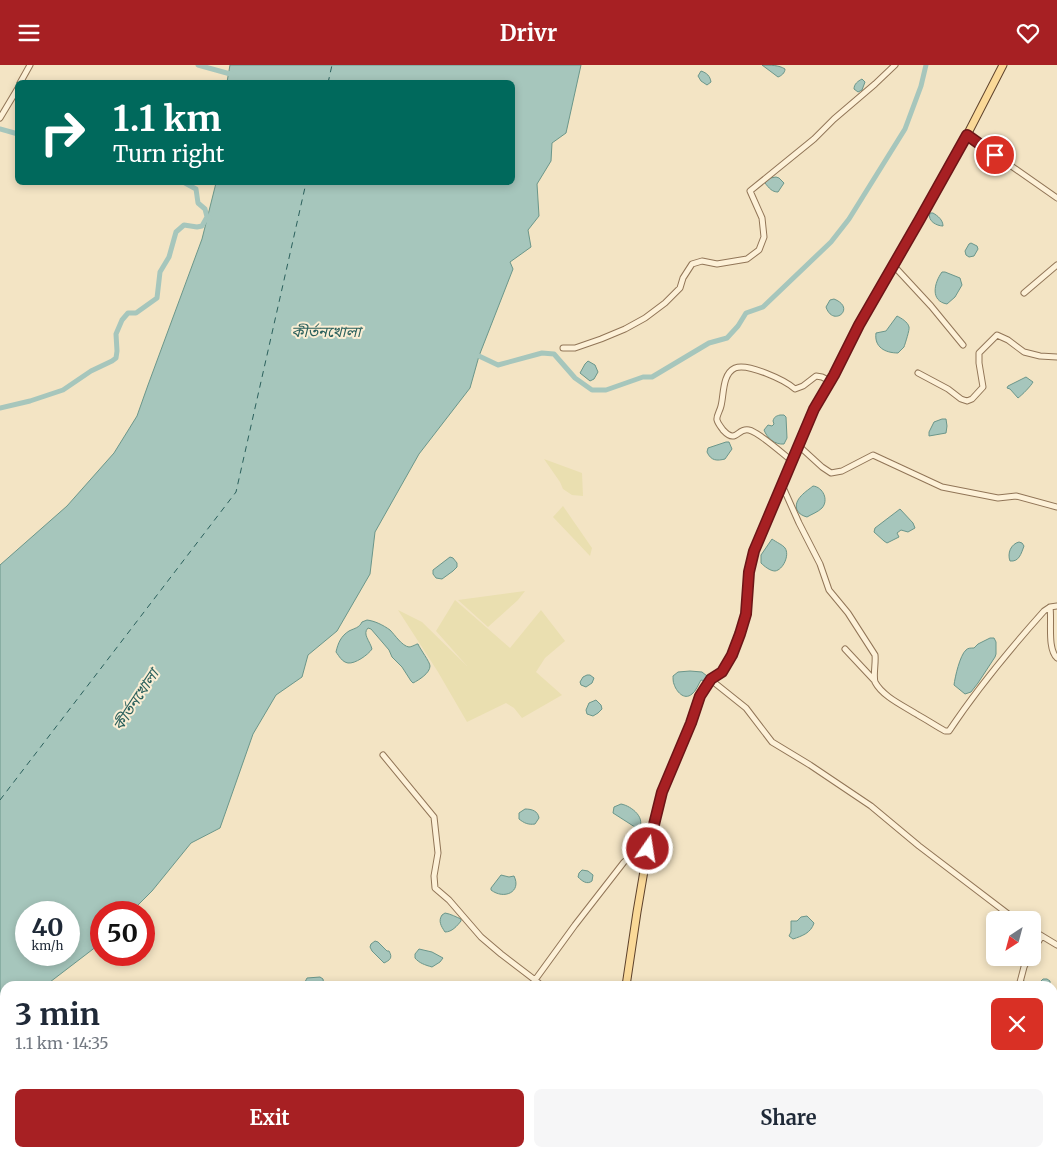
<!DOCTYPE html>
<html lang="en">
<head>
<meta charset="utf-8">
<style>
  :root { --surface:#fff; --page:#f6f6f7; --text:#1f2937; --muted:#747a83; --accent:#a72023 }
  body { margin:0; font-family:Merriweather,"Noto Sans Bengali",serif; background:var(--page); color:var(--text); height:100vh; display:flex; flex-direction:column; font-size:19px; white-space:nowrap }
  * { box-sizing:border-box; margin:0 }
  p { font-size:16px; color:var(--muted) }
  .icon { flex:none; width:28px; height:28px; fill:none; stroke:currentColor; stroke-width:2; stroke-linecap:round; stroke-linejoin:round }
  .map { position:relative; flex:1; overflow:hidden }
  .drawer { position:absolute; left:0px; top:916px; width:1058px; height:176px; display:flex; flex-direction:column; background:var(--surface); border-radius:15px 15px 0 0; box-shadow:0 2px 8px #0003 }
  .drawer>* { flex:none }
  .hud { position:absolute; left:15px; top:15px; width:500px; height:105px; border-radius:8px; box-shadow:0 2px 8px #0003; background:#00695c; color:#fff; overflow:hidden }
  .needle { width:32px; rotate:216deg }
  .buttons { position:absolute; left:986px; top:846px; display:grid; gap:10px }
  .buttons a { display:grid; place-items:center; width:55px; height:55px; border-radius:8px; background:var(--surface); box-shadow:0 2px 8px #0003; font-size:25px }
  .speed { position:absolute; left:15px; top:836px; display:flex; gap:10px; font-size:25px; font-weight:700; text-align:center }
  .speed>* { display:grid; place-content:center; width:65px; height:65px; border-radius:50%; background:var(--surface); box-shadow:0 2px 8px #0003; line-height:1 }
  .speed small { font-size:12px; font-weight:400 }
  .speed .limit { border:8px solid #d22; background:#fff; color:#111 }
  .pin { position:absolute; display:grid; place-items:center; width:42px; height:42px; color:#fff; margin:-21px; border:2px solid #fff; border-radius:50%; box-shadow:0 1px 5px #0007 }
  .me { position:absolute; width:55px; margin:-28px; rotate:13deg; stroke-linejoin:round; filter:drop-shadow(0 0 4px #0008) }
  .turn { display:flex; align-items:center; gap:18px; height:105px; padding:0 15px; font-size:22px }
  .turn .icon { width:65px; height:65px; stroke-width:2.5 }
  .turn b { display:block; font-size:35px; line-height:42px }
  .round { display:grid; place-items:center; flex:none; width:52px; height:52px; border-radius:8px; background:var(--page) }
  .headline { display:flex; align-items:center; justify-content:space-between; height:85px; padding:0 15px }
  h1 { font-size:30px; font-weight:700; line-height:38px }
  .cta { display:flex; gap:10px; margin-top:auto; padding:10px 15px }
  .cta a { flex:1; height:58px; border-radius:8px; background:var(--accent); color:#fff; font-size:20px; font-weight:700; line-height:58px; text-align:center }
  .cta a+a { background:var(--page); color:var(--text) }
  header { display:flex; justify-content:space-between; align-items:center; height:65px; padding:0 15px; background:var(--accent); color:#fff; font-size:22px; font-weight:700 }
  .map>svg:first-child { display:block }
  .farmland { fill:#eadfb0 }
  .green { fill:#cdd396 }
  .water { fill:#a6c6bc; stroke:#6b968a; fill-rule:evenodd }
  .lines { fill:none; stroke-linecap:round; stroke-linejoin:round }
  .canal { stroke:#a6c6bc; stroke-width:5 }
  .ferry { stroke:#2b605c; stroke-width:1; stroke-dasharray:6 5; stroke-linecap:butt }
  .minor-casing { stroke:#917557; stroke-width:7 }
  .major-casing { stroke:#5e422c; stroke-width:9 }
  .minor { stroke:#fdf1d8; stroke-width:5 }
  .major { stroke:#fad998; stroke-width:7 }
  .route-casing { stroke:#6d1517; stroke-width:12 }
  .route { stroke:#a72023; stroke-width:9 }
  .labels { text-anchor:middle; stroke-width:4; stroke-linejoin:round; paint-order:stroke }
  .water-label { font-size:15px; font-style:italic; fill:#2b605c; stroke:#faeed4 }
</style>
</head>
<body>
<header><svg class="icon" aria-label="menu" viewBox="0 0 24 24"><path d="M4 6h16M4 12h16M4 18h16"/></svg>Drivr<svg class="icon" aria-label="heart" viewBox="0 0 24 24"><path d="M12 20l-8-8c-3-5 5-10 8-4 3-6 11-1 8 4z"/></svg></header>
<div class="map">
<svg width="1057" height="1092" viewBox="0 0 1057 1092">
  <rect width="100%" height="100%" fill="#f3e4c4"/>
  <!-- farmland -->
  <path class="farmland" d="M544,394L582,408L583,431L572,430L563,424L560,417Z
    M563,441L592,483L590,491L553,452Z
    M525,526L518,535L488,562L458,535Z
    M455,535L510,583L541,545L565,576L545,593L536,607L562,630L522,653L514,643L506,638L467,657L438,607L398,545L422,557L467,601L436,566Z
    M1057,1050V1092H990L984,1088H1052L1053,1051Z"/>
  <!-- green -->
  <path class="green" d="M1053,1019L1057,1020V1048L1053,1050Z"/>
  <!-- water -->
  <path class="water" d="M230,0H581L566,68L552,78L551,96L537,119L539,151L528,165L531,182L510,197L513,204L479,291L470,323L419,389L375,467L370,509L337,566L308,590L302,612L276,630L253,669L220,763L191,778L152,826L131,847L101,848V878L50,917L42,921H5V941L0,944V500L67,441L114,388L137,351L148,320L202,174L216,118H512V18L227,17ZM26,848H69V890H26Z
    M762,0C770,0 779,0 785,4C785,8 781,11 778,12Z
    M701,6C707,8 710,11 711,17L707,20L701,16L698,11Z
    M862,14L865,17L862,25L858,27L854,24C854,19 858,16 862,14Z
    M776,112L779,113L784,118L778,127C772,127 769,123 765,118L770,113Z
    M930,148H933C938,151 943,155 943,161C937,161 927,156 930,148Z
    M971,178L977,181L978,184L974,191L969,192L966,190L965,186L969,179Z
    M942,207H945L960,213L962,220L955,232L947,239C930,236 934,218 942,207Z
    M834,234C857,243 833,263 826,242L830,235Z
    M897,251C901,253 908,257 909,262C910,264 905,279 904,282C902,284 900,286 898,288C885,288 874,282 876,268L886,266Z
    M588,296L595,300L598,307L594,314L590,316L580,308L585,299Z
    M1026,312L1033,317C1031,321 1022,330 1018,333L1010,324L1007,323L1008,321Z
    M780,350H784L786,352L787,373L784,379C775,380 767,373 764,365L768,360L772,361L774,359L773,356C774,352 776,351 780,350Z
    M942,354H946L947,361L946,368L929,371V367L934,357Z
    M726,377H729L732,384L725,394C717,396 711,396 707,387L708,383Z
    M813,421C823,422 829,435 822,443C818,447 812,449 807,452C803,451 799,449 797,445C793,434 807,426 813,421Z
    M900,444L913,458L915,463L908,467L901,465L897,468L899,472L887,478L884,476L874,467L875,463Z
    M772,474C776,477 783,480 785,483C790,490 783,505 775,506C770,506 764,501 761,498V490Z
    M1019,477L1022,478L1024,481C1021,489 1019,497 1010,496C1007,488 1011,479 1019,477Z
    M450,492L453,493L457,498V502L453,506L442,514L436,513L433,509V505Z
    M367,555C375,556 383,560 390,565C395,570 402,581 409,582C411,582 415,580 417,579H418C420,584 430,597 430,601C430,608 419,615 413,618L411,616L402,602L392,592L389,585L371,564L368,563C362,569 370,576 372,584C368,590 355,599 348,598C342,597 339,591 336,587C338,578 341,571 349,566C355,563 359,563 362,557Z
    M990,573H994L996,577V589L995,592L978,618L971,627L965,629L954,620C955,612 960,590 966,585C968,583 970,583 974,583L978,579Z
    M690,606L702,607L707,611L708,613L705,616L701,615C698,620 696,626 692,629C684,636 676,626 674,619C673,618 673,612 673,611L678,607Z
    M587,610H590L594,613L592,618L586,622L581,620L580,617L583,612Z
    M596,635L601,640L602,644L598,648L593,651L587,649L586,645L589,638Z
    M621,739C632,741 647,754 638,764L613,748L614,742Z
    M525,744C532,744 538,746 539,753L535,759C528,760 524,758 519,754V748Z
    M582,805L588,806L593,810L592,816C587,820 582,816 578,812L579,808Z
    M501,810L509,812L514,811C522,827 504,835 491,825V823Z
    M445,848C451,849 456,852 461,854V856C457,861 452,867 445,867C441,861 438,856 442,850Z
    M807,851L814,858C811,868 802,871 793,874L789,871L791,867V856H797L801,852Z
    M375,876L378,877L387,886H389C393,893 390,895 384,898L372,886L370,882L371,879Z
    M419,884L432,887L443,893L440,897L432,902C425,900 419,898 415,893V889Z
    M320,912L323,914L324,921H305V917L307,913Z
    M1043,914H1047L1050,916V921H1025L1023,918L1024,916L1033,920H1037Z"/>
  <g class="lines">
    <!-- canal -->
    <path class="canal" d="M198,0L234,10
      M0,64L18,69
      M185,118L196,124L198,138L205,144L207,152L210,153
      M479,291L498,300L542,288L554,289L575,313L592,325H606L643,312H652L709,278L727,273L738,261L746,248L763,242L831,177L849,154L905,64L921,21L926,0
      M0,343L30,336L63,325L91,306L112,296L116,293L117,286L116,269L122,255L128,248H136L157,233L160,207L169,192L176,167L184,160L197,162L202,161L207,152"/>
    <!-- ferry -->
    <path class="ferry" d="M328,18L332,0
      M0,735L236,427L306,118"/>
    <defs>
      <path id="minor" d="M20,18L30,0
        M0,53L18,23
        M967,70L1057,133
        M893,200L931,241L963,280
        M1024,228L1057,200
        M563,283H575L601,274L625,264L645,253L665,238L680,223L683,213L692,199L702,196L717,199L747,194L759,185L764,172L762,153L750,126L814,74L834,54L875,19L895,0
        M918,308L948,324L961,334L967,336L972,334L983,322L979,298V288L997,270L1008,275L1024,287L1040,291L1057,292
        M799,381L822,402L831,408L842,406L873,390L942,422L998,433L1016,431L1057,442
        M792,396C783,389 759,367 749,365C737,362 737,380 723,365C721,362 718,359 717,355C716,351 720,346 721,341C724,330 722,309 735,303C748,298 785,315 795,324L803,321L816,311L822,312L830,316
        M782,420L799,458L820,499L829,525L848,548L875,590C876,598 873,610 875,617C883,632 904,641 918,650C927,655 936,661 945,666H949C977,624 1010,584 1044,546L1050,542L1057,541
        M1050,542C1052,556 1047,584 1057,593
        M845,584L874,615
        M711,615L746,643L772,677L810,700L871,741L919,781L1016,855
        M383,690L434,752L438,788L434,811L435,823L449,835L481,872L501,889L535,915
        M1032,865L1057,880
        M1032,886L1042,871
        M542,921L535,915L575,860L624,797L650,774
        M1019,921L1024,902L1029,892
        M1052,979L1057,983
        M0,996H5
        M1052,1067L1057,1059
        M223,1088L226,1092
        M782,1088L790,1092
        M1037,1092L1040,1088"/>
      <path id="major" d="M626,921L637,847L646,794L662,727L691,658L700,631L711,615L722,607L732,590L740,569L746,549L749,507L754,487L814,344L834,310L859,260L920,154L967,70L1003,0
        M601,1092L602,1088"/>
    </defs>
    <!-- minor casing -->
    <use href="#minor" class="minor-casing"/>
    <!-- major casing -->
    <use href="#major" class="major-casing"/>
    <!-- minor -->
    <use href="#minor" class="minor"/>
    <!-- major -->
    <use href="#major" class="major"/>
  </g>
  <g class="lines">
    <defs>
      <path id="route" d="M648,784L662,727L691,658L700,631L711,614L722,607L732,590L740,569L746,549L749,507L754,486L814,344L834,310L859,260L920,154L967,70L995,90"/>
    </defs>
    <!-- route casing -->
    <use href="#route" class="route-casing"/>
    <!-- route -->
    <use href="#route" class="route"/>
  </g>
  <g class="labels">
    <!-- water labels -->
    <g class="water-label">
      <text x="326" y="272">কীর্তনখোলা</text>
      <text transform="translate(136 635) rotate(-57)" y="5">কীর্তনখোলা</text>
    </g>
  </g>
</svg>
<div class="buttons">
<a><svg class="needle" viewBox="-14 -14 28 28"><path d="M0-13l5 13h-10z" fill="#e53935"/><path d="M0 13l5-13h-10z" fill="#747a83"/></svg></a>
</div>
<div class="speed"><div>40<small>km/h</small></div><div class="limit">50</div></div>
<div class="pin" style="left:995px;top:90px;background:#d93025"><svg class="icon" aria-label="arrive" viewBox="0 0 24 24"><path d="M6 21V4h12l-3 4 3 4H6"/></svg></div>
<svg class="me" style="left:648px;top:784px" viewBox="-20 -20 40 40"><circle r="17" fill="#a72023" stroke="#fff" stroke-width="3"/><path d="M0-11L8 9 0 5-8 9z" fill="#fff"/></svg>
<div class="hud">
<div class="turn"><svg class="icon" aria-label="right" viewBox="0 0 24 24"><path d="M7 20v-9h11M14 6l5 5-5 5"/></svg><div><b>1.1 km</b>Turn right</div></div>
</div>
<section class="drawer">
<div class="headline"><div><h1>3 min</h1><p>1.1 km · 14:35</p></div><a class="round" style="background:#d93025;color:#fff"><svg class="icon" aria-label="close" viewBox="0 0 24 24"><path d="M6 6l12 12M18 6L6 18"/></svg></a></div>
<div class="cta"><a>Exit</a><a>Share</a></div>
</section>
</div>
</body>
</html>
